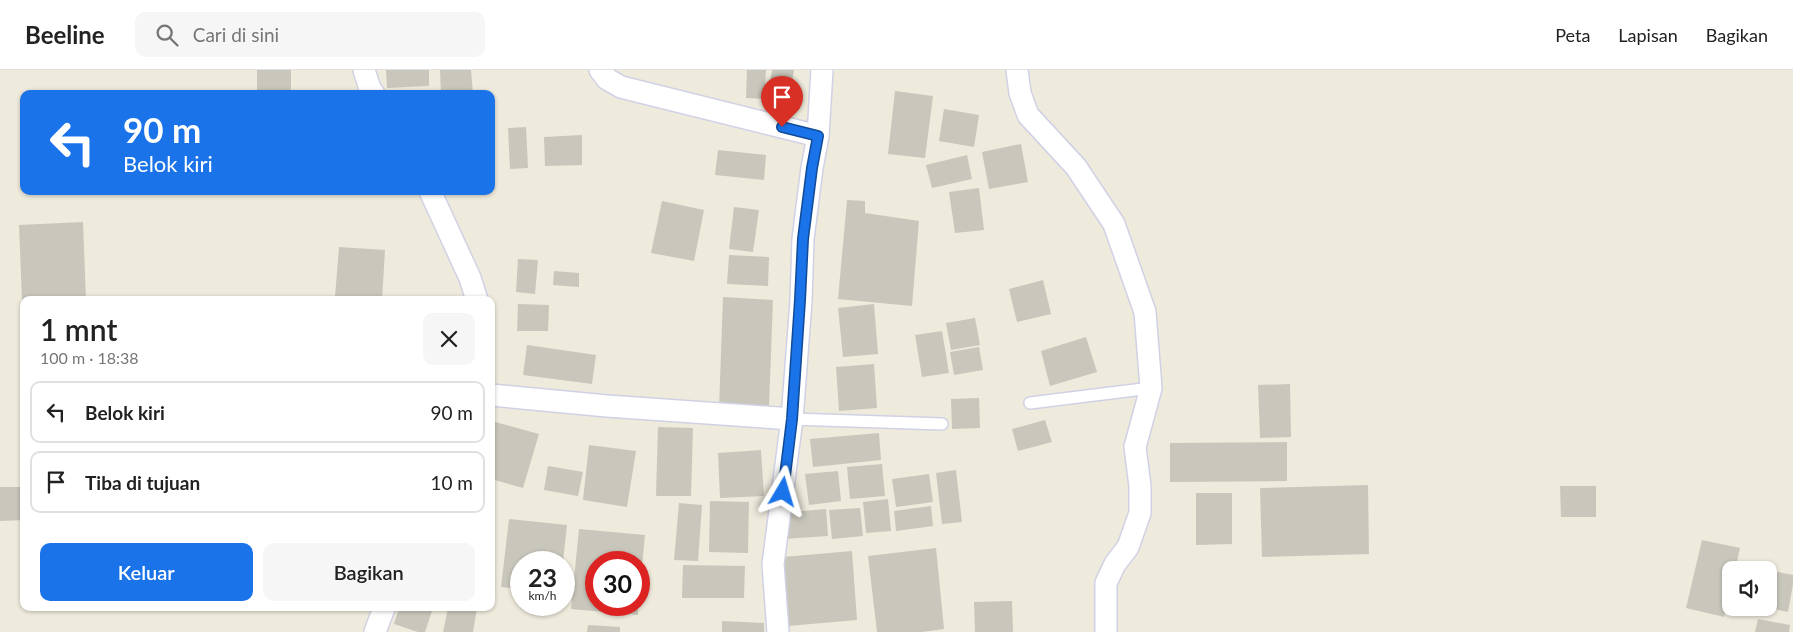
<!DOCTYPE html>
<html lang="id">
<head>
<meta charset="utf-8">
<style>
  :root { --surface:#fff; --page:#f6f6f6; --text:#222; --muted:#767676; --line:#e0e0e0; --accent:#1a73e8 }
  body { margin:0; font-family:Lato,sans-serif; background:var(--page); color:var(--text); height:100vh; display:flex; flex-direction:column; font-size:19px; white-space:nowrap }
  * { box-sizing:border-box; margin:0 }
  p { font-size:16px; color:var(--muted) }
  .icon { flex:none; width:28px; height:28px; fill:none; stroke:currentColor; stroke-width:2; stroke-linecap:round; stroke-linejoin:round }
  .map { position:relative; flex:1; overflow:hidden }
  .details { position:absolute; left:20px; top:226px; width:475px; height:315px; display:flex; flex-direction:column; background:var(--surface); border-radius:10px; box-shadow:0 1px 4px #0004 }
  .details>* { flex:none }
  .top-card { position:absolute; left:20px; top:20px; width:475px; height:105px; border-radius:10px; box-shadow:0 1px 4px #0004; background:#1a73e8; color:#fff; overflow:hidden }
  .controls { position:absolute; left:1722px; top:491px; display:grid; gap:10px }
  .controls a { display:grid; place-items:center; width:55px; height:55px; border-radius:10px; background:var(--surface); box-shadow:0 1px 4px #0004; font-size:25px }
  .speed { position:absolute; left:510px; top:481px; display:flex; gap:10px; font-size:25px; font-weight:700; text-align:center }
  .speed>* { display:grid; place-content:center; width:65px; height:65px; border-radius:50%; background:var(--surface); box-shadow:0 1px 4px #0004; line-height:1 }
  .speed small { font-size:12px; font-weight:400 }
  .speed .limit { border:8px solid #d22; background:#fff; color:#111 }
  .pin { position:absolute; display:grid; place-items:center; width:42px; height:42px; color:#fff; margin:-51px -21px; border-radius:50% 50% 50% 0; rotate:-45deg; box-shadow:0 0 5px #0007 }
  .pin .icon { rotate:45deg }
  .me { position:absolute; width:55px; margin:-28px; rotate:7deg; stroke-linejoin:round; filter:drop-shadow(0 0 4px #0008) }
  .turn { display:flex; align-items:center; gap:18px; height:105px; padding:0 20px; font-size:22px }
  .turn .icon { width:65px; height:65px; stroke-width:2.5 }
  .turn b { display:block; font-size:35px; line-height:42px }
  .round { display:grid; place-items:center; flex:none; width:52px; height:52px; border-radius:10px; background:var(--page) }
  .summary { display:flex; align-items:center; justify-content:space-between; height:85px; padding:0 20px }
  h1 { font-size:30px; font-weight:600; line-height:38px }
  .action { display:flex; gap:10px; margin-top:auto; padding:10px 20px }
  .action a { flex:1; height:58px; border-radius:10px; background:var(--accent); color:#fff; font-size:20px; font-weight:600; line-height:58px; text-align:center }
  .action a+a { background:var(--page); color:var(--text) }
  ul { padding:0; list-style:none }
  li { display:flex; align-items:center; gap:15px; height:62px; margin:0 10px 8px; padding:0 10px; border:2px solid var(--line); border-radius:10px }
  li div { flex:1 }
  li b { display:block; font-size:19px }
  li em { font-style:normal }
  header { display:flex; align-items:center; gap:30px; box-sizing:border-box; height:70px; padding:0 25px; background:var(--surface); border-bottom:1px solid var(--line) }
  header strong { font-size:24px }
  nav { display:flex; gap:28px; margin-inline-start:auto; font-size:18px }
  .search { width:350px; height:45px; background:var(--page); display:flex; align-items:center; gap:12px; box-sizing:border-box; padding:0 18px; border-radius:10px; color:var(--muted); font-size:19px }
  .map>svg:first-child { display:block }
  .building { fill:#c9c7bb }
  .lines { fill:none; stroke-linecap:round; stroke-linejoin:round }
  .lane-casing { stroke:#d1d1e5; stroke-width:14 }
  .street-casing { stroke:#d1d1e5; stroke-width:24 }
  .lane { stroke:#fff; stroke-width:11 }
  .street { stroke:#fff; stroke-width:21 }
  .route-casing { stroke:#114b97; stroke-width:12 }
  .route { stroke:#1a73e8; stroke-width:9 }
</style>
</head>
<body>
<header>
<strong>Beeline</strong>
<div class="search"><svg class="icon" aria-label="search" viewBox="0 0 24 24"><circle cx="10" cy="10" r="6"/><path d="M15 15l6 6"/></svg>Cari di sini</div>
<nav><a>Peta</a><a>Lapisan</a><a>Bagikan</a></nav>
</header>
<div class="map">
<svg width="1793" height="562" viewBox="0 0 1793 562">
  <rect width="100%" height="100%" fill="#eeeadc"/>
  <!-- building -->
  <path class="building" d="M257,0H291V24H257Z
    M386,0H429V16L387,18Z
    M440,0H471L473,24H441Z
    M747,0H766L764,29L746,28Z
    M772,0H794L790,23L769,20Z
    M895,21L933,26L925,88L888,84Z
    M944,39L979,45L974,77L939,71Z
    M526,57L528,98L510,99L508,58Z
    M582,65V95L545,96L544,67Z
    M1021,74L1028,112L989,119L982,82Z
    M718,80L766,85L764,110L715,105Z
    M967,85L972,109L932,118L926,95Z
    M979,118L984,160L955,163L949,122Z
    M847,130L865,131V143L919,151L912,236L838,229Z
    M662,131L704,140L694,191L651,183Z
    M734,137L759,140L753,182L729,179Z
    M83,152L86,230H22L19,155Z
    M339,177L385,180L382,230L335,227Z
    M729,185L769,187L768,216L727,214Z
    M518,189L538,190L535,224L516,222Z
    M554,201L579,203V217L553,215Z
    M1043,210L1051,244L1017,252L1009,219Z
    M723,227L773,230L769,337L719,339Z
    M518,234L549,235L548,261H517Z
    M874,234L878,284L843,287L838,238Z
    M975,248L980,275L951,280L946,253Z
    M942,261L949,303L922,307L915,265Z
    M1086,267L1097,302L1050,316L1041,281Z
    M527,275L596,285L592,314L523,305Z
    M979,277L983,300L954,305L950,282Z
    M874,294L877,338L839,341L836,297Z
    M1290,314L1291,367L1260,368L1258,315Z
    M979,328L980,358L952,359L951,329Z
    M1045,350L1052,372L1018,381L1012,359Z
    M495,352L539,364L523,418L491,409V365Z
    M658,357L693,358L691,426H656Z
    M879,363L881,390L813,397L810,369Z
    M1287,372V411L1170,412V373Z
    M589,375L636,381L627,437L583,430Z
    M761,380L764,426L720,428L718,383Z
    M882,394L885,426L850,429L847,397Z
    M548,396L583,402L578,426L544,420Z
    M956,400L962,452L942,454L936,403Z
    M838,401L841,431L809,435L805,404Z
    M929,404L933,432L896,437L892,409Z
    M1368,415L1369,484L1262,487L1260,418Z
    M1560,416H1596V447H1561Z
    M0,417H24V450L0,451Z
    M1196,423H1232V474L1196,475Z
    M888,429L891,461L866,463L863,432Z
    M710,431L749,432L748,483L709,482Z
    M679,433L702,435L698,491L674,490Z
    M931,436L933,456L896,461L894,441Z
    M860,438L863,466L832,469L829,440Z
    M826,439L828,466L783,469L781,443Z
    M509,449L567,455L563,492H521V519L501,517Z
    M579,459L645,465L640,517H639V492H596V535H638V545L571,539Z
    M1702,470L1740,478L1735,500H1731V515L1724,547L1686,538Z
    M936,478L944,559L922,562H877L868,486Z
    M852,481L857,550L788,556L783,487Z
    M683,495L745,496L744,528H682Z
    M1741,495L1762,499V500H1740Z
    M1769,500L1793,505V514L1788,542L1769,538Z
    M1012,531L1013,562H975L974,532Z
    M399,538H433L425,562H418L394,554Z
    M448,538H477L473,562H443Z
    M1758,549L1790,555L1789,562H1755Z
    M722,551L764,553V562H722Z
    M588,555L620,557V562H587Z"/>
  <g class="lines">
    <defs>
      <path id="lane" d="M1030,333L1151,318
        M792,349L942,354"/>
      <path id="street" d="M364,0L370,19L374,24
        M600,0L607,9L621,17L818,66
        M1017,0L1020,23L1028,45L1076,97L1114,154L1145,242L1151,318L1135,377L1140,416V443L1128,477L1115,494L1106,513V562
        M430,121L470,208L477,230
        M491,325L607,336L792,349
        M375,562L384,538
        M778,562L773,494L792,349L801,231L803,169L812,98L818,66L822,0"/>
    </defs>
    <!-- lane casing -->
    <use href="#lane" class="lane-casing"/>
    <!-- street casing -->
    <use href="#street" class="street-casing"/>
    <!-- lane -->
    <use href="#lane" class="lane"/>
    <!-- street -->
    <use href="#street" class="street"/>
  </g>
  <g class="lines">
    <defs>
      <path id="route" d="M782,57L818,66L812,98L803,169L800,230L792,349L783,422"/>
    </defs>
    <!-- route casing -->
    <use href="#route" class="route-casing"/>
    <!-- route -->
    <use href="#route" class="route"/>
  </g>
</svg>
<div class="controls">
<a><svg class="icon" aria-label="sound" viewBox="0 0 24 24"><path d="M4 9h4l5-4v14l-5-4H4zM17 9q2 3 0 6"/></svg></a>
</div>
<div class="speed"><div>23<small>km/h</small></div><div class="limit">30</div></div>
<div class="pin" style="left:782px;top:57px;background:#d93025"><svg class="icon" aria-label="arrive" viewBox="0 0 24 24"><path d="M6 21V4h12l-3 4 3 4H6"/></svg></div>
<svg class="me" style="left:783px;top:422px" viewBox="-20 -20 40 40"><path d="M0-17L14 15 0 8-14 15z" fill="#1a73e8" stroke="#fff" stroke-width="4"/></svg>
<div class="top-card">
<div class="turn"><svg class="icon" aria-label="left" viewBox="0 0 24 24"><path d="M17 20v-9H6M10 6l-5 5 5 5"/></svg><div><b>90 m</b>Belok kiri</div></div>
</div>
<section class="details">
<div class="summary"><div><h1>1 mnt</h1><p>100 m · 18:38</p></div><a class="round"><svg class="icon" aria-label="close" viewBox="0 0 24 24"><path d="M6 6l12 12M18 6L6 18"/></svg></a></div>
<ul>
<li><svg class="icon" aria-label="left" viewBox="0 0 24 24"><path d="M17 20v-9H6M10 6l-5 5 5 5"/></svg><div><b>Belok kiri</b></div><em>90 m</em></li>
<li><svg class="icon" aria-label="arrive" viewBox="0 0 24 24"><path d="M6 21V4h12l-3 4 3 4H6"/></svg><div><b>Tiba di tujuan</b></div><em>10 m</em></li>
</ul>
<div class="action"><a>Keluar</a><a>Bagikan</a></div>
</section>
</div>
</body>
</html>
